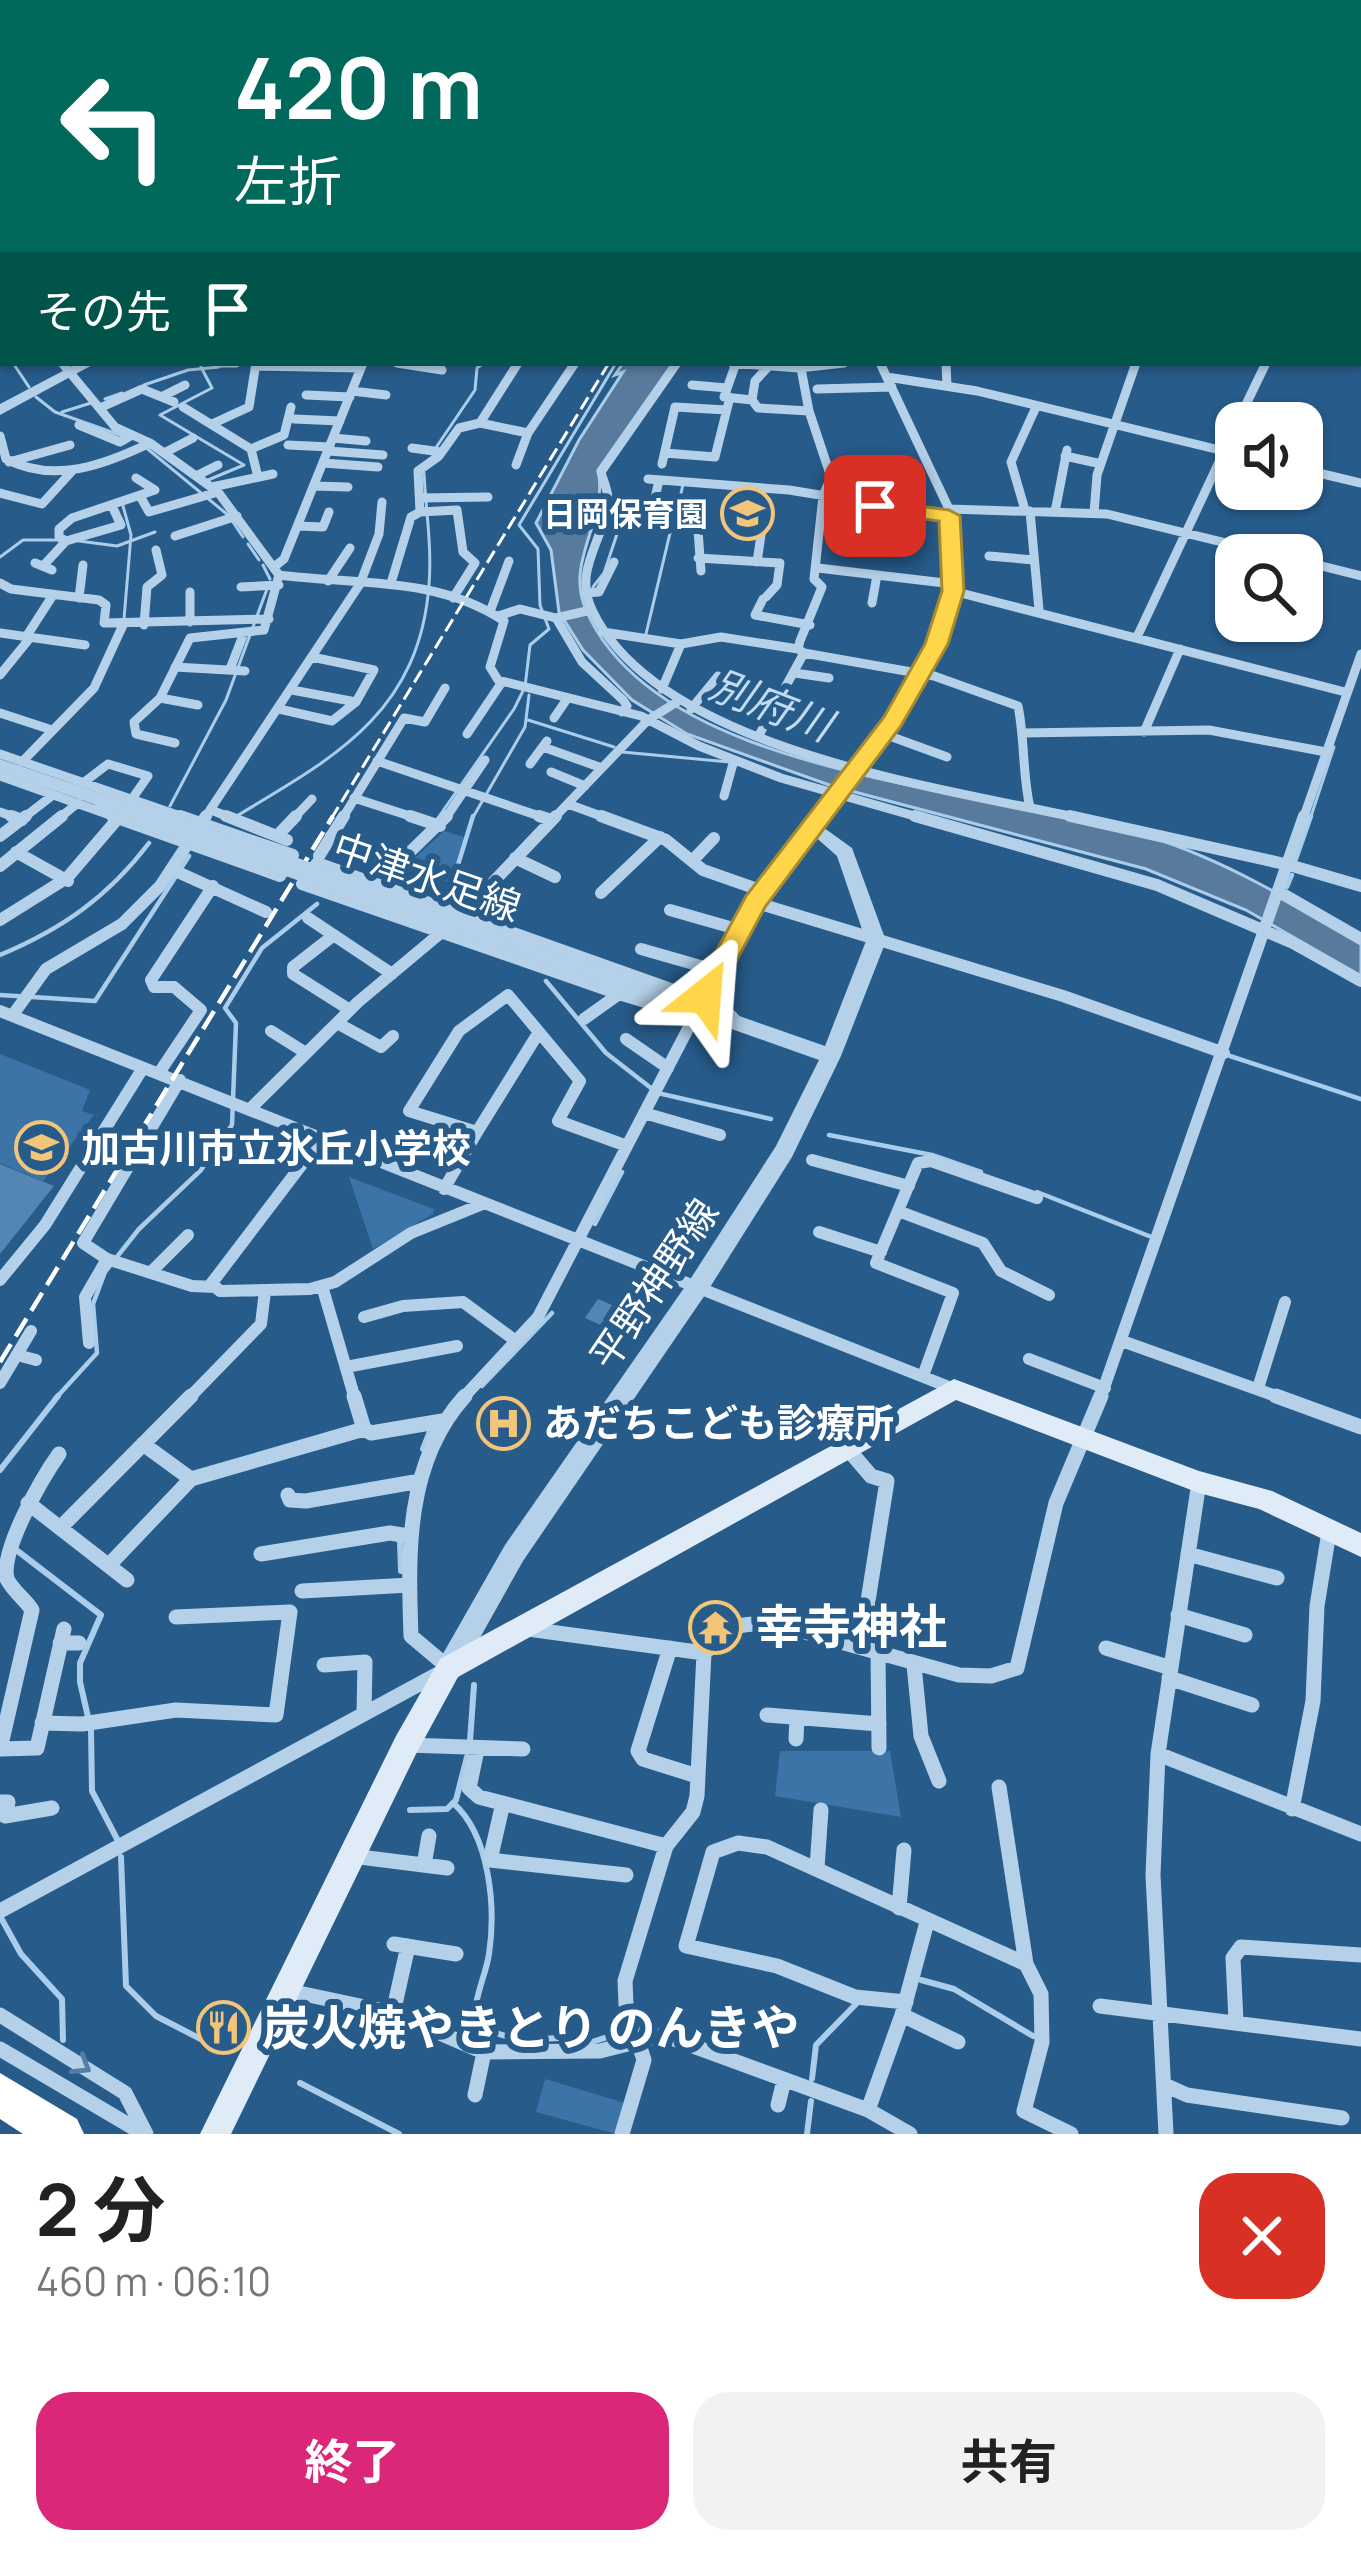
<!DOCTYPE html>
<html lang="ja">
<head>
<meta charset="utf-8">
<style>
  :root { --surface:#fff; --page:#f2f2f2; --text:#222; --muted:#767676; --accent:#db2777 }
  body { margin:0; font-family:Manrope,"Noto Sans JP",sans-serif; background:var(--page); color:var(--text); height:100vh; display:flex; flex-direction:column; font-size:45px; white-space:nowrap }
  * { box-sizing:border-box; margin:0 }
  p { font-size:39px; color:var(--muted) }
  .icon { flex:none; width:66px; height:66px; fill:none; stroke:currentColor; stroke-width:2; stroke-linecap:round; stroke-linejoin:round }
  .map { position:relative; height:2134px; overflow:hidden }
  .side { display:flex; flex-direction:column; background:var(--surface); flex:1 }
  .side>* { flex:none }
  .guide { position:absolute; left:0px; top:0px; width:1362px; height:366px; box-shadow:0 3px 9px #0004; background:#00695c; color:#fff; overflow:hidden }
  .controls { position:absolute; left:1215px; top:402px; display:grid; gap:24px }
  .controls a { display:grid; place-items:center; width:108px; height:108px; border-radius:24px; background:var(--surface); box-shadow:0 3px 9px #0004; font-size:60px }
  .pin { position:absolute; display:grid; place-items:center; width:102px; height:102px; color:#fff; margin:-51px; border-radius:24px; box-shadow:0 6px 18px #0006 }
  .me { position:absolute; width:132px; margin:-66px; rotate:28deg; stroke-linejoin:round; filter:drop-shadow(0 0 9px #0008) }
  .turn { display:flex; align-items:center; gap:42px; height:252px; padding:0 36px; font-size:54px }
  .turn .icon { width:156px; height:156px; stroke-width:2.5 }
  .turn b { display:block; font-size:84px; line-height:102px }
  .then { display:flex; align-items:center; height:114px; padding:0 36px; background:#0003; gap:24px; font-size:45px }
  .round { display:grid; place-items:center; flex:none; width:126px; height:126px; border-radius:36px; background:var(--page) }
  .summary { display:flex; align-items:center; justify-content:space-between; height:204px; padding:0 36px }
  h1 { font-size:72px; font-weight:700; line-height:90px }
  .action { display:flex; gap:24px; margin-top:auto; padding:24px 36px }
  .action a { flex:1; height:138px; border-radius:36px; background:var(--accent); color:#fff; font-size:48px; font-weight:700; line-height:138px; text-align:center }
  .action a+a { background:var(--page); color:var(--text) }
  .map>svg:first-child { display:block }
  .green { fill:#3c74a7 }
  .water { fill:#587b9d; stroke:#a9cdea; stroke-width:3 }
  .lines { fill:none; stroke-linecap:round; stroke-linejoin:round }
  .stream-far2 { stroke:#a9cdea; stroke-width:3 }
  .stream-far1 { stroke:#a9cdea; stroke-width:4.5 }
  .stream { stroke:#a9cdea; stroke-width:6 }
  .river { fill:#587b9d; fill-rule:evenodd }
  .building { fill:#5486b3 }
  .minor-far3 { stroke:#b5d1e9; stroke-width:8 }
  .minor-far2 { stroke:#b5d1e9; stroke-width:9 }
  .minor-far1 { stroke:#b5d1e9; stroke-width:12 }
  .minor { stroke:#b5d1e9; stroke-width:15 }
  .tertiary { fill:#b5d1e9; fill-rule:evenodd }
  .secondary { fill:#dfecf8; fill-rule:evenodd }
  .motorway { fill:#fff; fill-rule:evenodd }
  .rail-far1 { stroke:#fff; stroke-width:3; stroke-dasharray:14 6; stroke-linecap:butt }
  .rail { stroke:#fff; stroke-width:4.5; stroke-dasharray:21 9; stroke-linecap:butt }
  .tertiary-bridge-far1 { stroke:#b5d1e9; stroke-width:16 }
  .tertiary-bridge { stroke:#b5d1e9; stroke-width:21 }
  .oneway { stroke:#527ea6 }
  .route { fill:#ffd54a; stroke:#a68a30; stroke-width:3 }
  .labels { text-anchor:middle; stroke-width:12; stroke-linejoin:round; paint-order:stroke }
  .far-poi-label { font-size:33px; font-weight:bold; fill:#fff; stroke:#275b8a; text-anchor:end }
  .street-label { font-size:39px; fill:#fff; stroke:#275b8a }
  .poi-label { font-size:39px; font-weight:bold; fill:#fff; stroke:#275b8a; text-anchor:start }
  .water-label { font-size:42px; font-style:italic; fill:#c1dbf1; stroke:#275b8a }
  .near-poi-label { font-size:48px; font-weight:bold; fill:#fff; stroke:#275b8a; text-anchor:start }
</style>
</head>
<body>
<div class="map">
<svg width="1361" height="2134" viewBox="0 0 1361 2134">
  <rect width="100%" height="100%" fill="#275b8a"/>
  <!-- green -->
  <path class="green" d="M444,831L464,837L454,870L459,886L405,867Z
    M0,1054L90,1090L82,1111L94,1115L43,1181L0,1163Z
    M349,1177L434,1209L433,1214L373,1249Z
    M780,1751H890L901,1817L775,1796Z
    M545,2079L625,2103L616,2134L536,2112Z"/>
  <!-- water -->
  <path class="water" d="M623,363H673L598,470C609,520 564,560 586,610C660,781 994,786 1151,837C1226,861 1295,902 1361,944V976L1246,910L1146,869L832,786L687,734L632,700L583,650L559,612L551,550L536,523L579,440L623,372L615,375Z"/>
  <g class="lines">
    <!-- stream-far2 -->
    <path class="stream-far2" d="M809,0H826
      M771,3L777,0
      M0,337L3,343
      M13,363L29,387
      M201,367L212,388L160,415L244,465
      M144,385L188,370L219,367
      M36,397L55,412L123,436
      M105,399L122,393
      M62,412L91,403
      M144,446L228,515
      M435,449L475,390L477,368L484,363
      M208,480L244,465
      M123,506L131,535L124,619
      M233,522L243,537
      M675,522L683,484
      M79,541L117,546L155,532
      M248,544L259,560
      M0,557L23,540H57
      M263,565L270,579
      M593,587L604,573L621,522
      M646,634L671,529
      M528,720L614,747
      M622,752L729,762
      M170,806L226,700L267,589
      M235,817C333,758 419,714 429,585C432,549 426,510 424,473
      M438,818L514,709L525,687L530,645L549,629L540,605L538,549L519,525L616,363
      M472,819L525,727L529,695
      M1310,819L1334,747"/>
    <!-- stream-far1 -->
    <path class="stream-far1" d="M1296,859L1311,816
      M376,874L390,863
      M1287,887L1292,875
      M471,901L457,868L473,816
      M0,955C62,929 108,897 149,843
      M546,981L606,1053L651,1088
      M0,995L95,1001L189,856
      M1230,1056L1361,1099
      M662,1094L771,1119
      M829,1135L932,1155L981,1172
      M1037,1192L1149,1236
      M595,1224L622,1172
      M482,1386L552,1313
      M55,1399L97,1353L93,1304L105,1272L139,1229L201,1170L232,1125L236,1023L225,1008L262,948L317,904"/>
    <!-- stream -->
    <path class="stream" d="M423,1449L432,1426
      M0,1470L58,1396
      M400,1541L401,1571
      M15,1549L101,1615L80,1663V1682L91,1730L92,1791L117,1839
      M470,1741L474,1685
      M453,1803C490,1835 496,1908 489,1954C485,1980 471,2000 477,2027L518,2040L581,2037L589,2043L629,2030
      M410,1810L447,1809L456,1800L467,1757
      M121,1857L126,1986L156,2016L222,2050
      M0,1916L21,1954L62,1999L63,2040
      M921,1980L954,1989L1033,2036
      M812,2079L816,2045L857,2003
      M300,2083L399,2134
      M807,2134L811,2101"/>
    <!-- river -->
    <path class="river" d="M805,0H826L829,3H808Z
      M1359,298H1361V310H1359Z"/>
  </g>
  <!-- building -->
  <path class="building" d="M0,1164L54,1186L0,1254Z
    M598,1299L642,1318L629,1338L585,1318Z"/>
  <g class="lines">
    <!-- minor-far3 -->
    <path class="minor-far3" d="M315,0L320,3
      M610,0L620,3
      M681,0L691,3
      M966,0L983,3
      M240,3L256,0
      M265,3L270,0
      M586,3L590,0
      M886,3H940"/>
    <!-- minor-far2 -->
    <path class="minor-far2" d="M62,363L115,427L150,443L218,492L279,575L264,630L190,638L160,698L134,722L136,734L175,743
      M219,363H236
      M397,363L442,370
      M677,363L601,472C603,480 608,491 608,498C606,540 571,569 593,612C661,751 945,788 1083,819
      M732,363L799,368L844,363
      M736,363L724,397L752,400L758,408L809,411
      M946,363L947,386
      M256,366L361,368
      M887,377L977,391L1236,454
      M692,385L727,388
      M817,389L892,387
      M352,391L386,395
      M306,395L350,397
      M163,396L185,385
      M752,400L755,381L768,367
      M102,407L142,389L174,402
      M183,407L251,449L258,477
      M294,419L340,421
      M480,423L528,433
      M1237,423L1266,363
      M212,424L249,407L256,363
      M79,425L120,442L132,435
      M0,436L6,459C54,484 104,465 150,443
      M333,438L366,441
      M288,445L330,447
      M412,448L441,452
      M251,449L284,435L291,407
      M328,451L383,455
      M164,453L193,438
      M665,453L715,457L730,397
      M1065,456L1097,463
      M9,462L70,445
      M323,463L378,467
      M662,464L675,407L726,410
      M516,465L528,433L575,363
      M1302,469L1361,483
      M196,476L218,465
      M648,479L789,490L949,516
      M314,486L348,487
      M212,487L273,474
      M0,493L42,504L73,470
      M140,496L149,512L218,492
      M420,498L488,497
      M949,509L1107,514L1276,555
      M1025,510L1011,462L1036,407
      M1030,511L1039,610
      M420,512L457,510L463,552L475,563L453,598
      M1055,512L1067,450
      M1094,513L1097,475L1136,363
      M601,516L698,530L701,571
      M650,521L659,480
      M298,526L323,527L329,512
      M175,536L237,516
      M66,541L121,525L112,506
      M989,556L1034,560
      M698,558L780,563L777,585L766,597
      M1302,561L1361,576
      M757,562L761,535
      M35,563L52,570
      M43,566L66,541L59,537V529L72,518L155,490L136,478
      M274,567L284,559L363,363
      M818,568L877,575L872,603
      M279,575C356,585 437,576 504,621L490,667L498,680L641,716L699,746L781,778L925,819
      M877,575L953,584
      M328,581L350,548
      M0,583L11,589L99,600L106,605L104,623L269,619
      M391,583L411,517L420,512L418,471L439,456L459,428L480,423L518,363
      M241,587L279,585
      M953,591L1345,692
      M190,592V622
      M586,593L599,592L614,562
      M79,598L83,565
      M763,599L755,615L810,625
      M491,609L509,561
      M498,616L520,609L556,618L591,610
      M556,618L582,662L623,700L627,706L622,712
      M144,625L147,587L162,575L156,550
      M603,632L681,644L721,637L798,649
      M0,633L85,645
      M26,637L53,595
      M1137,637L1236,426
      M804,653L934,676L1018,706C1025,740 1022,772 1030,808
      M175,667L245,671
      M230,669L244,633
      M795,673L829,678
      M0,675L30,638
      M662,689L681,644
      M292,690L356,702
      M160,698L198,705
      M279,709L332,721L356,702L374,670L312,657
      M691,709L718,676
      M0,713L52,730
      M554,718L567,699
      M1144,732L1180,649
      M1023,733L1209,730L1326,752
      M467,734L502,682
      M884,734L947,757
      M758,737L804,653L798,649L800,641L822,587L814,579L823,496L831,477L809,411L800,363
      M543,747L602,768
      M0,754L189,819
      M377,761L548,819
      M22,762L94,688L123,625
      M530,764L547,741
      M551,772L585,786
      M0,776L121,819
      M83,783L108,764L148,776L118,819
      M724,796L734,760
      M354,798L419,819
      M568,804L609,819
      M211,810L234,819
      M0,812L20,819
      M22,819L53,795
      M58,819L78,803
      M204,819L360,584L379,534L382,502
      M293,819L312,799
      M342,819L404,718L425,722L445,688
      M445,819L485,760
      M553,819L648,720L680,700
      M818,819L893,721L936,644L953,591L949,509L880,363
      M1303,819L1361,654"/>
    <!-- minor-far1 -->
    <path class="minor-far1" d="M11,816L22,820
      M112,816L280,876L293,855L180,816
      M226,816L287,840
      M410,816L440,826
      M539,816L551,820
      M601,816L666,840L703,870L763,891
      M915,816L1157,885L1293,943L1361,981
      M1070,816L1289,865L1361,886
      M0,836L26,816
      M277,836L296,816
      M331,836L402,861
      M16,852L68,881
      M319,856L344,816
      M515,858L555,877
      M693,860L714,838
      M317,863L724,1008L735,1020L713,1023L619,994L302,884Z
      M0,866L62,816
      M171,869L266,912
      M378,883L447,816
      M601,893L660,837
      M1281,893L1361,939
      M754,902L1063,996L1224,1053
      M670,910L740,930
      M308,918L392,974
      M459,918L556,816
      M0,920L67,878L120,816
      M334,935L293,967V974L350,1010
      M641,949L718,971
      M0,1011L954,1389
      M12,1016L46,969L122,924L160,886L206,816
      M584,1019L619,994
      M337,1023L381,1047L393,1036
      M271,1031L306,1053
      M626,1039L668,1068
      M159,1073L201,1010L174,987H154L151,980L213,886
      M250,1109L358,1002L443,931
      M644,1113L720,1135
      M477,1132L539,1032
      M322,1138L211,1284L220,1291L310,1289L335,1282L411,1233L485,1203
      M812,1160L909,1186
      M444,1189L477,1132L409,1111L459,1031L508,995L580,1081L558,1121L627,1146
      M898,1211L983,1243L1001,1271L1049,1295
      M819,1232L881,1252
      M107,1259L192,1286L216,1287
      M153,1270L188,1235
      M0,1280L45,1225L143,1068
      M322,1286L355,1399
      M364,1317L403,1306L463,1302L516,1341
      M1122,1341L1284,1399
      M89,1343L85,1297L107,1259L83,1243L180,1080
      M17,1355L36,1360
      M1029,1359L1105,1388
      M346,1367L457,1346
      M923,1376L953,1293L876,1263L918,1163L931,1161L1037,1198
      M0,1383L31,1331
      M1258,1388L1285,1302
      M188,1399L261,1324L265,1291
      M462,1399L538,1317L754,902L820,816
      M1100,1399L1304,816"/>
    <!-- minor -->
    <path class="minor" d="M354,1396L364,1429
      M1276,1396L1361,1427
      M143,1444L191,1479
      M847,1448L871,1476L887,1481L861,1645
      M288,1495L290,1500L306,1501L420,1481
      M28,1503L127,1580
      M61,1527L191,1396
      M261,1554L390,1533L408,1536
      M1188,1554L1277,1578
      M109,1565L191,1479L364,1429L371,1433L442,1421
      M302,1591L410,1585
      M1178,1615L1245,1635
      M528,1629L704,1653L736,1626L769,1622L959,1675L991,1676L1017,1668L1056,1503L1101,1396
      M60,1643H79
      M670,1648L638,1751L643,1759L697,1776
      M1106,1648L1171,1668
      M878,1651L879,1748
      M324,1665L365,1662L364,1713
      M914,1665L921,1736L939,1781
      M1169,1678L1252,1705
      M767,1715L879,1724
      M42,1723L82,1724L176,1710L276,1715L290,1612L176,1617
      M796,1739L797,1718
      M407,1745L523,1749
      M0,1749L32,1610C25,1599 13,1591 7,1579C0,1551 42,1478 59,1454
      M0,1749L37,1748L64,1629
      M477,1750L469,1788L479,1797L666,1846
      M1158,1754L1361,1834
      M999,1787L1026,1964L1041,1994L1042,2042L1024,2111L1071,2134
      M0,1802H8L5,1816L52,1808
      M503,1803L490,1860L626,1875
      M1292,1809L1313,1701L1317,1606L1329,1532
      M352,1856L447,1868
      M424,1865L429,1836
      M817,1868L821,1810
      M899,1908L904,1850
      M0,1911L449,1668L411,1636C408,1553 405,1462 465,1396
      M394,1944L456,1954
      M285,1990L393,2013L484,2052L600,2051L663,2035L868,2110L910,2134
      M906,2002L855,1997L777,1966L686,1946L713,1852L738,1843L767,1847L1026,1964
      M1100,2006L1361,2039
      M393,2013L408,1946
      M0,2015L125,2093L146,2134
      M902,2015L958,2042
      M1236,2021L1233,1958L1241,1947L1361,1955
      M0,2049L144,2134
      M1167,2086L1187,2095L1342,2118
      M475,2095L484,2052
      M778,2105L784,2080
      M868,2110L902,2015L927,1922
      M622,2134L644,2060L626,2004L625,1981L666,1846L693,1812L697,1796L704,1653
      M1166,2134L1153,1875L1158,1754L1199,1482"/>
    <!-- tertiary -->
    <path class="tertiary" d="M3,56V64L0,65V57Z
      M1359,59H1361V67H1359Z
      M78,363H96L0,415V404Z
      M0,759L109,796L111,801L102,807L0,772Z
      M813,820L852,848L886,941L841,1056L792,1157L707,1292L523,1561L458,1677L449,1681L440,1677L436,1668L440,1659L505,1545L691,1278L776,1146L819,1060L494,945L491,940L501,933L508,935L825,1046L866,941L837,856L804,827Z"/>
    <!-- secondary -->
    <path class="secondary" d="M954,1379L1199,1471L1272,1491L1361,1533V1557L1259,1509L1199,1493L956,1400L458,1677L416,1754L231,2134H200L396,1736L440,1659Z"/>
    <!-- motorway -->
    <path class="motorway" d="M0,2073L77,2119L84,2134H23L0,2119Z"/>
    <!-- rail-far1 -->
    <path class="rail-far1" d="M331,819L609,363"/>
    <!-- rail -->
    <path class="rail" d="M0,1362L333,816"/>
    <!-- tertiary-bridge-far1 -->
    <path class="tertiary-bridge-far1" d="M102,801L154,819"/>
    <!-- tertiary-bridge -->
    <path class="tertiary-bridge" d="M145,816L501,940"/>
  </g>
  <!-- one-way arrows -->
  <defs><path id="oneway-chevron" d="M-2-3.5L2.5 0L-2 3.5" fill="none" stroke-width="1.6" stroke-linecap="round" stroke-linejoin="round" transform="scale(3)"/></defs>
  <use class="oneway" href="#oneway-chevron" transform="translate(82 2066) rotate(32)"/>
  <!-- route -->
  <path class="route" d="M875,500L949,510L960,516L964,591L948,644L901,726L765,907L714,1003H696L692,996L746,896L884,717L925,644L942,591L939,521L867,511V502Z"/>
  <!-- icons -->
  <defs>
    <symbol id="school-ring" viewBox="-11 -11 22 22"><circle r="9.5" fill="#275b8a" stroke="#f2c57a" stroke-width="1.5"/><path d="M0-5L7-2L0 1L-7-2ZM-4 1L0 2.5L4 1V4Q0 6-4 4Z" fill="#f2c57a"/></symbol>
    <symbol id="hospital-ring" viewBox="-11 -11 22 22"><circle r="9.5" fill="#275b8a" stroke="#f2c57a" stroke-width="1.5"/><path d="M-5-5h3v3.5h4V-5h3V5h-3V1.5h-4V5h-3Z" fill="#f2c57a"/></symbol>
    <symbol id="temple-ring" viewBox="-11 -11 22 22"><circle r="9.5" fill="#275b8a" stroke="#f2c57a" stroke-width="1.5"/><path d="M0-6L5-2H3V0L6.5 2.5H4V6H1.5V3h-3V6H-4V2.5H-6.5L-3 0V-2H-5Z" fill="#f2c57a"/></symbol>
    <symbol id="restaurant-ring" viewBox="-11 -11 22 22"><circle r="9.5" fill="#275b8a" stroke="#f2c57a" stroke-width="1.5"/><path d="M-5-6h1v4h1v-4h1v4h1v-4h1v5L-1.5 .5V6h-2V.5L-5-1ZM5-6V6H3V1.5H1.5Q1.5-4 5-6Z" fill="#f2c57a"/></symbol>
  </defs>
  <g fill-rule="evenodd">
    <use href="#school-ring" x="718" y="484" width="59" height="59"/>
    <use href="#school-ring" x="12" y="1118" width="59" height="59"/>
    <use href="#hospital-ring" x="474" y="1394" width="59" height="59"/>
    <use href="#temple-ring" x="686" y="1598" width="59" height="59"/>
    <use href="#restaurant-ring" x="194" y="1998" width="59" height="59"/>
  </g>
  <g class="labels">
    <!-- far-poi labels -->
    <g class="far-poi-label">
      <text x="708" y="526">日岡保育園</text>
    </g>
    <!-- street labels -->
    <g class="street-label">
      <text transform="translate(427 877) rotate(19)" y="14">中津水足線</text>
      <text transform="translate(654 1284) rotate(-56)" y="14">平野神野線</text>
    </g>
    <!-- poi labels -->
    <g class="poi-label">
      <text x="81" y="1162">加古川市立氷丘小学校</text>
      <text x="543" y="1437">あだちこども診療所</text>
    </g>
    <!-- water labels -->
    <g class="water-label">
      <text transform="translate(771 705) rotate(21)" y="15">別府川</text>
    </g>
    <!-- near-poi labels -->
    <g class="near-poi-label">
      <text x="755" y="1644">幸寺神社</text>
      <text x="262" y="2045">炭火焼やきとり のんきや</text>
    </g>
  </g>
</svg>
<div class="controls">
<a><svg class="icon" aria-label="sound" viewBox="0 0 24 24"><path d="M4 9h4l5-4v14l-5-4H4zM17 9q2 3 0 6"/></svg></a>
<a><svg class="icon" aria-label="search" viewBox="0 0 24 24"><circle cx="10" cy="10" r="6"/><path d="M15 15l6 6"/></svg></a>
</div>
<div class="pin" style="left:875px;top:506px;background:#d93025"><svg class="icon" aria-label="arrive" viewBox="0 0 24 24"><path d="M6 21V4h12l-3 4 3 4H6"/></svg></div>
<svg class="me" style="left:705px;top:996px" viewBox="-20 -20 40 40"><path d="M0-17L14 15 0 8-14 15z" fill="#ffd54a" stroke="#fff" stroke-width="4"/></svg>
<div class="guide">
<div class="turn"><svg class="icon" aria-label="left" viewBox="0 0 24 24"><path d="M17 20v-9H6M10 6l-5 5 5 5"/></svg><div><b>420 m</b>左折</div></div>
<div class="then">その先<svg class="icon" aria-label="arrive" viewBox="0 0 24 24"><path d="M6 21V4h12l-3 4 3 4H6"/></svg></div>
</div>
</div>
<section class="side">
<div class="summary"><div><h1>2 分</h1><p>460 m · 06:10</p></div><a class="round" style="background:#d93025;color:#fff"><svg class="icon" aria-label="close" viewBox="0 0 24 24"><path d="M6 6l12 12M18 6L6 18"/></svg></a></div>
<div class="action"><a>終了</a><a>共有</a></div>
</section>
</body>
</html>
